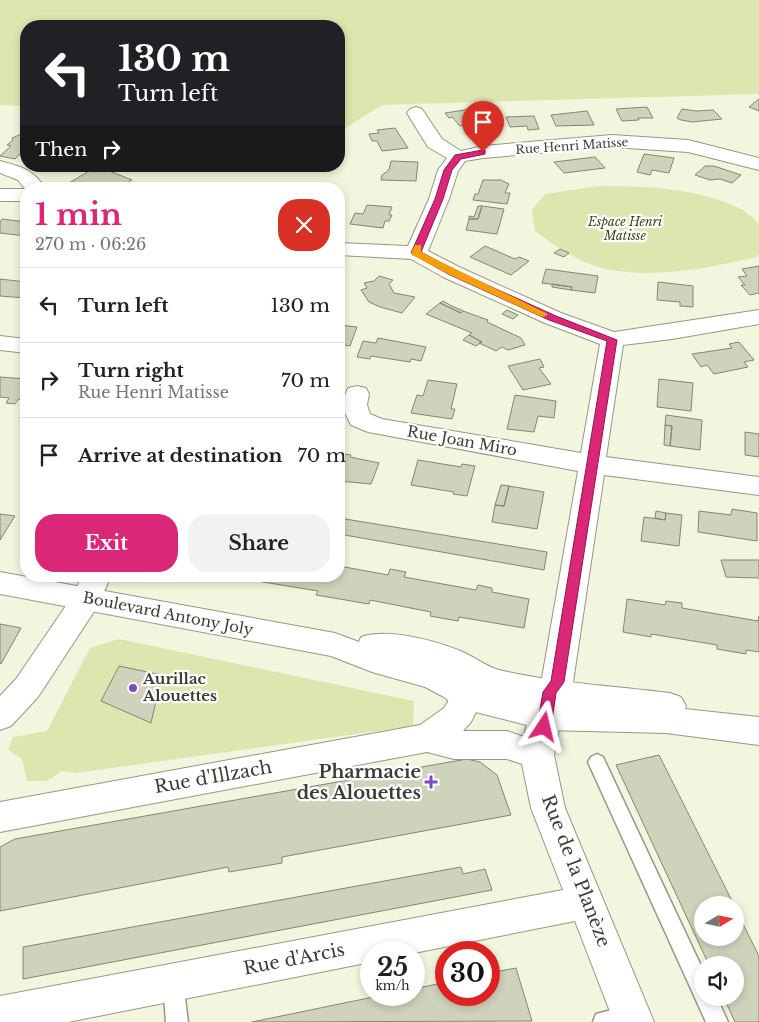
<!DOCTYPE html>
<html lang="en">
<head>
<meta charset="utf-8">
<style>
  :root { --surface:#fff; --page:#f2f2f2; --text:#222; --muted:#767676; --line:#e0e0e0; --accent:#db2777 }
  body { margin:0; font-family:"Libre Baskerville",serif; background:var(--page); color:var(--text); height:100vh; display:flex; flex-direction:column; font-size:19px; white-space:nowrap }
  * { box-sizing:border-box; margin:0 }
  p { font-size:16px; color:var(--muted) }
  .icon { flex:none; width:28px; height:28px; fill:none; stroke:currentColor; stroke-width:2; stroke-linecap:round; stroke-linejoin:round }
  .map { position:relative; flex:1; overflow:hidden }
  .sheet { position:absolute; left:20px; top:182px; width:325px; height:400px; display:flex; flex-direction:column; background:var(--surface); border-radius:20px; box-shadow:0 2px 8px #0003 }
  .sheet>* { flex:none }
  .banner { position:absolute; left:20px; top:20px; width:325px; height:152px; border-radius:20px; box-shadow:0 2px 8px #0003; background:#202124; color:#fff; overflow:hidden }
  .needle { width:32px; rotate:80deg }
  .buttons { position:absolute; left:694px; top:896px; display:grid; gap:10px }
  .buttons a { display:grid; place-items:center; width:50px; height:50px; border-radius:50%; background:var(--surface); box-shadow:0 2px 8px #0003; font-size:25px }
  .speed { position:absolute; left:360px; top:941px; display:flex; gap:10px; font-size:25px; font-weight:700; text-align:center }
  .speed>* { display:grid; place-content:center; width:65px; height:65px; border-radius:50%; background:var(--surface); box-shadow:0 2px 8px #0003; line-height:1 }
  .speed small { font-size:12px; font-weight:400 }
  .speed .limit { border:8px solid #d22; background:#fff; color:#111 }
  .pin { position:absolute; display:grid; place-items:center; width:42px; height:42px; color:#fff; margin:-51px -21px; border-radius:50% 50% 50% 0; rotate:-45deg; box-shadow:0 0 5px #0007 }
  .pin .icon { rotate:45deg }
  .me { position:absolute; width:55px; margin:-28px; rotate:10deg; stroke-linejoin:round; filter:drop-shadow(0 0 4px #0008) }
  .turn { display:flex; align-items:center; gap:18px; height:105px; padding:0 15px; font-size:22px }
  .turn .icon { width:65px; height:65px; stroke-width:2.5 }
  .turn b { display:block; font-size:35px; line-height:42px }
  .then { display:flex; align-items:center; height:48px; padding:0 15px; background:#0003; gap:10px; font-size:19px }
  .round { display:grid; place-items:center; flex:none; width:52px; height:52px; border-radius:20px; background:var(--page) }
  .headline { display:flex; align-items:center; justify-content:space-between; height:85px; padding:0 15px }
  h1 { font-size:30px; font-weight:800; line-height:38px; color:var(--accent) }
  .primary-button { display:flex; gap:10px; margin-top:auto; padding:10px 15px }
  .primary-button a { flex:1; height:58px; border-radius:20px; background:var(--accent); color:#fff; font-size:20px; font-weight:800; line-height:58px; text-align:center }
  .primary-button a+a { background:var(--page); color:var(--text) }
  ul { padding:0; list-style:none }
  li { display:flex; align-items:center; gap:15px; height:75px; padding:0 15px; border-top:1px solid var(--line) }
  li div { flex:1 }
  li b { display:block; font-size:19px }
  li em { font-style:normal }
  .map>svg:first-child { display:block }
  .green { fill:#dee6af }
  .building { fill:#cfd3bb; stroke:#848772 }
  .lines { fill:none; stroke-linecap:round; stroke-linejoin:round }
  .lane-casing { stroke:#959983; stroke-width:3 }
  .street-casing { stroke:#959983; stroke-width:2 }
  .secondary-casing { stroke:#959983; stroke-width:2 }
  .lane { fill:#fff; fill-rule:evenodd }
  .street { fill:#fff; fill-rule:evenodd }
  .secondary { fill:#fff; fill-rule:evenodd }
  .route { fill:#db2777; stroke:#8e194d }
  .slow { fill:#f59e0b }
  .poi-dot { fill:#8149c0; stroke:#fff; stroke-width:2 }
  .labels { text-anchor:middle; stroke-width:4.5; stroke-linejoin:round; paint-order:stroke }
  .far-street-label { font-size:12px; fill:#3b3c33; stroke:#fff }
  .far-park-label { font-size:12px; font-style:italic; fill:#3c401a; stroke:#fff }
  .street-label { font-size:15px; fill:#3b3c33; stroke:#fff }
  .poi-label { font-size:15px; font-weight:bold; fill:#3b3c33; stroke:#fff; text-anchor:start }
  .near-poi-label { font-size:18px; font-weight:bold; fill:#3b3c33; stroke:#fff; text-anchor:end }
  .near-street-label { font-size:18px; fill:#3b3c33; stroke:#fff }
</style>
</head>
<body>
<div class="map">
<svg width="759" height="1022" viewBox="0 0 759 1022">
  <rect width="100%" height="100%" fill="#f2f6de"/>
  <!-- green -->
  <path class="green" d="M0,0H759V94L382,105L339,132V26H26V106L0,105Z
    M599,186C646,186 698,188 741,209C747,212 753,219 759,224V254L757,257C707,268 653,280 602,268C578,262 555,246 535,231L532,210L545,194Z
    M119,639L414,701L413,726L76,773L62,771L47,781H27L22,759L8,750L13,737L47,731L90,648Z"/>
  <!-- building -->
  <path class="building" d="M759,99V111L749,107Z
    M647,107L653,118H638L639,120L622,121L616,109Z
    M471,109L484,125L471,127L469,124L460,126L452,117L449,118L445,113Z
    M682,109L696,111L713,110L722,119L692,122L681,120L677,118Z
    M587,111L594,125L556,126L551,115Z
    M534,116L539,129L528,130L527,126L510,127L506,117Z
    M395,128L408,148L382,151L377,141H372L369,134L379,133L377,130Z
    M19,135L26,136V148L15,159L0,156L11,146L7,145L13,140L12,138Z
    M644,154L674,158L669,173L652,170L650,175L637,172Z
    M595,157L605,168L564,173L554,162Z
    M391,161L418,162L416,181L381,180L382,175L389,170Z
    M705,166H714L741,175L732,183L720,179L710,180L695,175Z
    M102,168L132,180L118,189H84L69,183L89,171L93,172Z
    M483,180H501L509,184L505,193H510L507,204L473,200L475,194H478Z
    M367,205L392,207L389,215H392L389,221H385L383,228L350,224L355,213L363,214Z
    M478,206H482L478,219H469V216L474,217Z
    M482,206L504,209L497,234L466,230L469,219H478Z
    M2,219L26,222V236L0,233V222Z
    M485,246L515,259L519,257L529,261L511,275L470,257Z
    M560,249L569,253L564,257L554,253Z
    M759,266V293L750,295L741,285H745L738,277L747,276L742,269Z
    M546,269L598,276L595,293L571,290L572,287L542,283Z
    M379,276L393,280L389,284L394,293L415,297L402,313L380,307L369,302L361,290L367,288L364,283L374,281Z
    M0,279L26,282V298L0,296Z
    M658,282L693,286V307L680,306V302L657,300Z
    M552,284L572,287L571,290L552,287Z
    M443,301L450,305L463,311L461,313L440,303Z
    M440,303L461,313L463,311L488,320L487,322L521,338L525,345L508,350L502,347L496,351L479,343L482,342L469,335L472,333L426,314Z
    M507,310L518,315L513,319L502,314Z
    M339,325L357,327L350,346L339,344Z
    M469,335L482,342L476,346L463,340Z
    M378,338L426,347L421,361L411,359L410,362L371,356L370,359L357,357L363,341L376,343Z
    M739,342L754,360L744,362L748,367L714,374L707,365L701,367L692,354L732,348L729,344Z
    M540,359L544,367L539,368L551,384L523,390L508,366Z
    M0,377L26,379V400L19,399L15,404L6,403L9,398L0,397Z
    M659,379L693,383L691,411L657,407Z
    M428,380L457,384L451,409H455L452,419L411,413L417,395L423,396Z
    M515,395L556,401L554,418L538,416L534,432L507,429Z
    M666,415L702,420L700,450L670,446L672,426L665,425Z
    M665,425L672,426L670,446L664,445Z
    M745,432L759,434V457L745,455Z
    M339,453L351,455L350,457L379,463L371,484L339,481Z
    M418,460L461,467L462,464L475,466L467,496L453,494L454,492L411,485Z
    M501,485L509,486L504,506L495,505Z
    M509,486L544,492L537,529L492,522L495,505L504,506Z
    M732,509L757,513V541L698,532L699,511L731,515Z
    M656,511L666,513L665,520L655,518Z
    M666,513L682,515L679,546L641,541L644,517L665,520Z
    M0,514L15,516L0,540Z
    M339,518L547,552L544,570L339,534Z
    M721,560H759V578L726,577Z
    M339,566L388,575L390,569L406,572L404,577L476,590L478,585L492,588V592L529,599L524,628L459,617L458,621L430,616L431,612L370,600L369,604L316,595L318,591L257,581L259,576H339Z
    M627,599L665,605L666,601L682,603V608L758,621L759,616V652L746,650V654L717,649V645L651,634V637L623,632Z
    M0,624L21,628L1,664L0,663Z
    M119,666L162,675L151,723L101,701Z
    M659,755L734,905H702V938H735V908L759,956V1022H735L724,998H735V965H709L616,765Z
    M467,759L480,762L497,775L511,815L282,857V863L229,872L228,867L0,911V847L15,839Z
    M461,867L463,874L485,869L492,890L23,979V947Z
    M516,968L532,1021L252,1022L383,995H414V989L446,982V995H489V973Z"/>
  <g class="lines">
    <defs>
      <path id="lane" d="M597,754L603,757L702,968V998H717L728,1022H706L588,762L591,757Z
        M173,973L180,976L183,983L188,1022H166L163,983L166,976Z
        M631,1005L639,1008L642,1016L639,1022H593L596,1014Z"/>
      <path id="street" d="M416,107L422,109L442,139L461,151L483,146L612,135L688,140L759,158V170L688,152L612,147L483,158L465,161L458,171L449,199L428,251L459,267L561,313L614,332L759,310V324L672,339L623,345L606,457L759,477V495L604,475L573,682L565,695L554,755L565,808L654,1022H614L575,921L414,953L371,952V962L68,1022H0V996L563,890L531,808L522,764L507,759H454L427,752L0,832V802L420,725L444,708L456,689L467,685L478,689L483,698L471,722L463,731H507L524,737L534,691L542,678L578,471L368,432L351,425L341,405L348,388L357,386L366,388L369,394L367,405L370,414L382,419L581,453L600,344L545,323L443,277L411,259L339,255V243L408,246L429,199L438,170L447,158L428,147L407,113L410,109Z
        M0,161C20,166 35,170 45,189H26V201H0V189H25L18,180L0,173Z
        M0,336L26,339V353L0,350Z
        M82,576H111L97,607L38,697L11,726L0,730V696L16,679L74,594Z"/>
      <path id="secondary" d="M0,572L335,633L359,642L361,637C387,628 433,640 458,650C472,655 485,666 499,670C555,683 614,686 670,693L681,697L686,706L685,709L759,717V745L666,733L546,730L456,707L444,697L425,687L372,672L331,656L0,594Z"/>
    </defs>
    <!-- lane casing -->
    <use href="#lane" class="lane-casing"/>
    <!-- street casing -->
    <use href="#street" class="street-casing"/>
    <!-- secondary casing -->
    <use href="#secondary" class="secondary-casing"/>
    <!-- lane -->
    <use href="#lane" class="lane"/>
    <!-- street -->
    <use href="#street" class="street"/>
    <!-- secondary -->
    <use href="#secondary" class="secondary"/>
  </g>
  <!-- route -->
  <path class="route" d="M483,150H485V154L461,159L452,170L443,199L421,252L454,270L556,316L617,340L564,682L556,693L551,727L549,731L544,733L539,731L537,727L543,692L551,681L607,341L549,320L448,274L411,253L435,199L444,170L455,155Z"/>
  <!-- slow -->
  <path class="slow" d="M415,245H421V252L548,314L544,317L540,316L448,274L412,255L411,253Z"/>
  <!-- markers -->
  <g class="poi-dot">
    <circle cx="133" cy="688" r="5"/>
    <path d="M428.5 774.5h5v5h5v5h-5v5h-5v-5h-5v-5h5z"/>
  </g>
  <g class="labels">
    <!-- far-street labels -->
    <g class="far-street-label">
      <text transform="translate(572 146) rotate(-4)" y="4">Rue Henri Matisse</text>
    </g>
    <!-- far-park labels -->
    <g class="far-park-label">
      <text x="625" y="226">Espace Henri<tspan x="625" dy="14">Matisse</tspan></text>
    </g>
    <!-- street labels -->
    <g class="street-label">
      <text transform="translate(462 441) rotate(10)" y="5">Rue Joan Miro</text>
      <text transform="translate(168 614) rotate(11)" y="5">Boulevard Antony Joly</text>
    </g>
    <!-- poi labels -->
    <g class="poi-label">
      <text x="143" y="684">Aurillac<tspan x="143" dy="17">Alouettes</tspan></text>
    </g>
    <!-- near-poi labels -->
    <g class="near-poi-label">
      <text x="421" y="778">Pharmacie<tspan x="421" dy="21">des Alouettes</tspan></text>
    </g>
    <!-- near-street labels -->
    <g class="near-street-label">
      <text transform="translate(213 777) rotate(-10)" y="6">Rue d'Illzach</text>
      <text transform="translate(576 871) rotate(69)" y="6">Rue de la Planèze</text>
      <text transform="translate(294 959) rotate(-11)" y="6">Rue d'Arcis</text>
    </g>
  </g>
</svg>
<div class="buttons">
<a><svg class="needle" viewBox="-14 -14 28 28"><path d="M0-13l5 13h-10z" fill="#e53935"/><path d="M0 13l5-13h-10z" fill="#767676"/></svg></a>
<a><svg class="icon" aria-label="sound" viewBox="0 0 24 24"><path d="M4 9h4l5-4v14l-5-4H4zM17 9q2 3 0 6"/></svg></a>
</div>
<div class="speed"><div>25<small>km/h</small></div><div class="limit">30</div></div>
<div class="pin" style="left:483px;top:152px;background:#d93025"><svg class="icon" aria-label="arrive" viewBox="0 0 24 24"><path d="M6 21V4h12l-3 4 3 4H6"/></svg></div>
<svg class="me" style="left:544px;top:727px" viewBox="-20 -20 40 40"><path d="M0-17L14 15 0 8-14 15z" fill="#db2777" stroke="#fff" stroke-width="4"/></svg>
<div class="banner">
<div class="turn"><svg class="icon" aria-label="left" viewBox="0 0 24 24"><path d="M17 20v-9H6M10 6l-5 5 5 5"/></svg><div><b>130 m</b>Turn left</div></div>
<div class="then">Then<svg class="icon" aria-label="right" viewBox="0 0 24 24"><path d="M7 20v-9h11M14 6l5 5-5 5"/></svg></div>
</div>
<section class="sheet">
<div class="headline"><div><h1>1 min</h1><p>270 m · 06:26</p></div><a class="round" style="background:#d93025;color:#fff"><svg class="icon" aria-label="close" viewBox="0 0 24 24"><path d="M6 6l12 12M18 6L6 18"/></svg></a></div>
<ul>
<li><svg class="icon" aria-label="left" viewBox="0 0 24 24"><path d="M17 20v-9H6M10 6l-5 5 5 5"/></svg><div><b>Turn left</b></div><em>130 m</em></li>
<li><svg class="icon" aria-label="right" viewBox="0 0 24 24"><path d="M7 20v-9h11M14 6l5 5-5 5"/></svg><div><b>Turn right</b><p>Rue Henri Matisse</p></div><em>70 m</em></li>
<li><svg class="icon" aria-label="arrive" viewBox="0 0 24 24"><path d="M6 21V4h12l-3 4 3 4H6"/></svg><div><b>Arrive at destination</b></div><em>70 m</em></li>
</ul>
<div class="primary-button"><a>Exit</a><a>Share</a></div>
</section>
</div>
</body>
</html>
